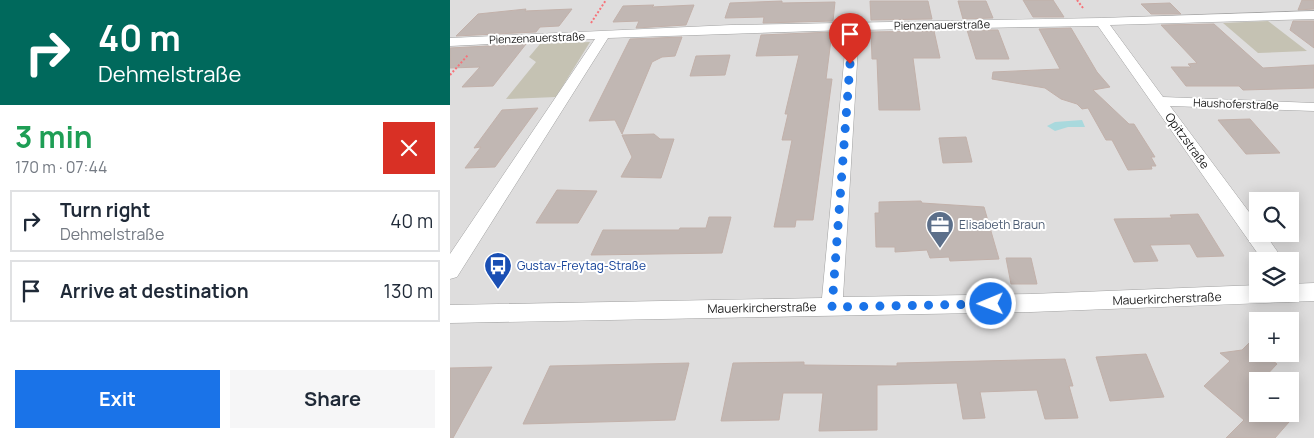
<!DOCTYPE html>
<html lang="en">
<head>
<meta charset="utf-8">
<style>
  :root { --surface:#fff; --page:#f6f6f7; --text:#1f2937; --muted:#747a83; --line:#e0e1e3; --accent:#1a73e8 }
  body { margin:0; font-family:Manrope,sans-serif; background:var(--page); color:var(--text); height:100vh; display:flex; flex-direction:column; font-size:19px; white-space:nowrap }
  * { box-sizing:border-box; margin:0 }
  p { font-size:16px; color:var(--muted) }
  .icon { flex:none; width:28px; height:28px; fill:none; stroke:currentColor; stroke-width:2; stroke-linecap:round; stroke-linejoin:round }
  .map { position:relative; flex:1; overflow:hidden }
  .panel { display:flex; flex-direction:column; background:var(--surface); width:450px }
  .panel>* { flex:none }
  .banner { background:#00695c; color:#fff; overflow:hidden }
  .tools { position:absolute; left:799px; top:192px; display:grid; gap:10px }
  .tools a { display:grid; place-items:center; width:50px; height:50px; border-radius:0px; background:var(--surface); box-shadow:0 2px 12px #0003; font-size:25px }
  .pin { position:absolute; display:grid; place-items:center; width:42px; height:42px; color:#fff; margin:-51px -21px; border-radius:50% 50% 50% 0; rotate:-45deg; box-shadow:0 0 5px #0007 }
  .pin .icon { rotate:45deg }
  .me { position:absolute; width:55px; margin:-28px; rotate:269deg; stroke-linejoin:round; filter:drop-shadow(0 0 4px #0008) }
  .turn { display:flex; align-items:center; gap:18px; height:105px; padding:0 15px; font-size:22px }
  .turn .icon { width:65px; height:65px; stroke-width:2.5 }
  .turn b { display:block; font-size:35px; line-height:42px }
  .round { display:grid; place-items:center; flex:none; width:52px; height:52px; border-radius:0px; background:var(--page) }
  .headline { display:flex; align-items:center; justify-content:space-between; height:85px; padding:0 15px }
  h1 { font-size:30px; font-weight:700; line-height:38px; color:#1e9e55 }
  .button { display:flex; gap:10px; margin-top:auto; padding:10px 15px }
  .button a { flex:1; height:58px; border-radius:0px; background:var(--accent); color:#fff; font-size:20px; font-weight:700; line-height:58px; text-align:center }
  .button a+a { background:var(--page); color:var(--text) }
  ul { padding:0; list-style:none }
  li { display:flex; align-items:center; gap:15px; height:62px; margin:0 10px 8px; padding:0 5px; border:2px solid var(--line); border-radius:0px }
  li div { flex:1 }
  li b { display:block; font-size:19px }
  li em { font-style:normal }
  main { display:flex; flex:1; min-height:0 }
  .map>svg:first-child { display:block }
  .residential { fill:#dedddd; fill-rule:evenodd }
  .construction { fill:#c5c2b3 }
  .water { fill:#a9d9dd }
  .building { fill:#c1b7b3; stroke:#c2b1aa }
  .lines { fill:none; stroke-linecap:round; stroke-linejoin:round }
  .street-casing { stroke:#a1a1a1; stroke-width:1 }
  .path { stroke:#f6737a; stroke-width:2; stroke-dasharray:2 2; stroke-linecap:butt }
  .street { fill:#fff; fill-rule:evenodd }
  .route { stroke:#1a73e8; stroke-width:9; stroke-dasharray:0 16.2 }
  .labels { text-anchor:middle; stroke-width:4; stroke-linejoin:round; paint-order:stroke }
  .far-street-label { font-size:11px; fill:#202020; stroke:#fff }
  .street-label { font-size:12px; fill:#202020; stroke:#fff }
  .service-label { font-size:12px; fill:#4e5e75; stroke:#fff; text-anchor:start }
  .transit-label { font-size:12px; fill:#164399; stroke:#fff; text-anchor:start }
</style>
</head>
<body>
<main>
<section class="panel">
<div class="banner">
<div class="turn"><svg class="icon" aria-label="right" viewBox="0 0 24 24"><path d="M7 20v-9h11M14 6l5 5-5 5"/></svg><div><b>40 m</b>Dehmelstraße</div></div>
</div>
<div class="headline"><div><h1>3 min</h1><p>170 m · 07:44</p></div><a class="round" style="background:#d93025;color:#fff"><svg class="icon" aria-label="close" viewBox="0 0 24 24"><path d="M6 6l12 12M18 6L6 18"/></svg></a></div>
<ul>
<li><svg class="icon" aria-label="right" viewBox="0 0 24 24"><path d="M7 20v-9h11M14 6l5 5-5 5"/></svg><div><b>Turn right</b><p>Dehmelstraße</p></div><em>40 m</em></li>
<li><svg class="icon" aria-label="arrive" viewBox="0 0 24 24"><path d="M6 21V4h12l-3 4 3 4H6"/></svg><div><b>Arrive at destination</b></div><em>130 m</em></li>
</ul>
<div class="button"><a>Exit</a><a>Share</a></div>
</section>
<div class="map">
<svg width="864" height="438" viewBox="0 0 864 438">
  <rect width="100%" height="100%" fill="#f0ece7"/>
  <!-- residential -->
  <path class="residential" d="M0,0H864V438H0ZM808,201H840V234H808ZM808,261H840V294H808ZM808,321H840V354H808ZM808,381H840V414H808Z"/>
  <!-- construction -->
  <path class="construction" d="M818,21L857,51L808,53L773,23Z
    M140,42L106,97L56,99L86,62L79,57L90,44Z"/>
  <!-- water -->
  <path class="water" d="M632,120L635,127H618L605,131L597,126L605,122Z"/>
  <!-- building -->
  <path class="building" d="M573,0H603L614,17H583Z
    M852,0H864V9L848,10Z
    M332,1V3L385,2L383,21L313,23L314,17L275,18L280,3Z
    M420,1H478L482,19L421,20Z
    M508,1H536L543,18L513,19Z
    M720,3L731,14H701L691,4Z
    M204,5L202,7L244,5L236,25L186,28L189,21L163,22L173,6Z
    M76,9L75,11L122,9L109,26L90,27L86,32L6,36L28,14Z
    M843,21H864V48L840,30Z
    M764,24L813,68L864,65V88L793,90L789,86H736L721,67H741L738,64L747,63L711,25Z
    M621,28L647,72L660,87L643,90L679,124H684L705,157H701L706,166H701L702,169L678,170L662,140H656L638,108L632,109L627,104L611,99L595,88L542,79L543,72L610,69L589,29Z
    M517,30H548L559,59H526Z
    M484,31L490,58H463L470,110H429L427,59H422L421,32Z
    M382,32L376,79H382L363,220H346L345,227H324L342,140H332L338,114H335L349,55L306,56L311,35Z
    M232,37L225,56L212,57L202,62L172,134L165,120L139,121L180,39Z
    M76,44L43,86L12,87L30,67L0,68V48Z
    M280,55L275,75L240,76L246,56Z
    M88,108L45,167L15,168L31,147L24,148L52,110Z
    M800,119L830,153L796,154L768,120Z
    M204,134L210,139H224L211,178L171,177L182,157L172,135Z
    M516,137L522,162L493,163L489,138Z
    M107,190L147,191L128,223H86Z
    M471,201L472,203L534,207L549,259L500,261L499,257L480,258L477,250L445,252V247H426L425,213H429V202Z
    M748,214L774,256L747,257L740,244L700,245L708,261L684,262L664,219L722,218L720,215Z
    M259,217H281L272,253L141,255L153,230H229L230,228H256Z
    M556,258H581L587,284H561Z
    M799,343L808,349V354H814L827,364L811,381H808V414H846L825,438H776L794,420L754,386L780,361L770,353L792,350Z
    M696,354L714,397L660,401L646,357Z
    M615,359L623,386H619L628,418L595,419L587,390L530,392L535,418L513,419L507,383L427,385V430L369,431L373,393H333L329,420L271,421L283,363L354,362V365L447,366V363Z
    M239,363L225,420L73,424L100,366Z
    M42,367L3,438H0V368Z"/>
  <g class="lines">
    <defs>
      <path id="street" d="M864,11V19L660,25L713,97L864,103V111L720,106L808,224V234H815L834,261H813L648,26L409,30L393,297L581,294L808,285V294H840V284L864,283V301L581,312L0,323V305L372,298L397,30L158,38L7,277L0,279V254L145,39L0,46V38L281,25L651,18Z"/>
    </defs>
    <!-- street casing -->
    <use href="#street" class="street-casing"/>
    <!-- path -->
    <path class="path" d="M627,0L633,8
      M141,23L156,0
      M0,75L18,55"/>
    <!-- street -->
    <use href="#street" class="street"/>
  </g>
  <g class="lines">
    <!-- route -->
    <path class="route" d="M400,64L382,307L541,304"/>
  </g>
  <!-- icons -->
  <defs>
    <symbol id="office-pin" viewBox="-11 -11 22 30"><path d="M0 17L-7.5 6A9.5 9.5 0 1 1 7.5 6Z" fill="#5c6f8a" stroke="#fff"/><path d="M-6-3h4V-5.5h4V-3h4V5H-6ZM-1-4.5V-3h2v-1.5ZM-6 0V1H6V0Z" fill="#fff"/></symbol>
    <symbol id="bus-pin" viewBox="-11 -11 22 30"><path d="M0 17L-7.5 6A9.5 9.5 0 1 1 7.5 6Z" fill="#1a4fb4" stroke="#fff"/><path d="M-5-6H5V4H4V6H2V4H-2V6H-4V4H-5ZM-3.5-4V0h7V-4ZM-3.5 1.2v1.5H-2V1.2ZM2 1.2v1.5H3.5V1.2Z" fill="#fff"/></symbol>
  </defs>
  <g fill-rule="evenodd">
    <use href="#office-pin" x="474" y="209" width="32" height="43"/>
    <use href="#bus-pin" x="32" y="250" width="32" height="43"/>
  </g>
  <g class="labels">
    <!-- far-street labels -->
    <g class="far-street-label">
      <text transform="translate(492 25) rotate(-1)" y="4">Pienzenauerstraße</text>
      <text transform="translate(87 38) rotate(-2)" y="4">Pienzenauerstraße</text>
      <text transform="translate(786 104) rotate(2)" y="4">Haushoferstraße</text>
    </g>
    <!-- street labels -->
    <g class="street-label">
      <text transform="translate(737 141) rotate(54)" y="4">Opitzstraße</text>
      <text transform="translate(717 299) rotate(-2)" y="4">Mauerkircherstraße</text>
      <text transform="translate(312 308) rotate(-1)" y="4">Mauerkircherstraße</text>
    </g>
    <!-- service labels -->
    <g class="service-label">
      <text x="509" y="229">Elisabeth Braun</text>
    </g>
    <!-- transit labels -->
    <g class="transit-label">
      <text x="67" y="270">Gustav-Freytag-Straße</text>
    </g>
  </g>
</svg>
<div class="tools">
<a><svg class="icon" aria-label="search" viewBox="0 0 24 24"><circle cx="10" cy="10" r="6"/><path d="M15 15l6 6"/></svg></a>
<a><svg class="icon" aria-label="layers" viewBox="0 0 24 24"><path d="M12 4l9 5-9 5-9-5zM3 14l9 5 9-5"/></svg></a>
<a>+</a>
<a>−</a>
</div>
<div class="pin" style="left:400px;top:64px;background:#d93025"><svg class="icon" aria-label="arrive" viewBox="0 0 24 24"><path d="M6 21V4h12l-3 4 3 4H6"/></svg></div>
<svg class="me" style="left:541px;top:304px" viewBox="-20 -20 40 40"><circle r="17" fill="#1a73e8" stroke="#fff" stroke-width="3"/><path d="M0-11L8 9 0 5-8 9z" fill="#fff"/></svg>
</div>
</main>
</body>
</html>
